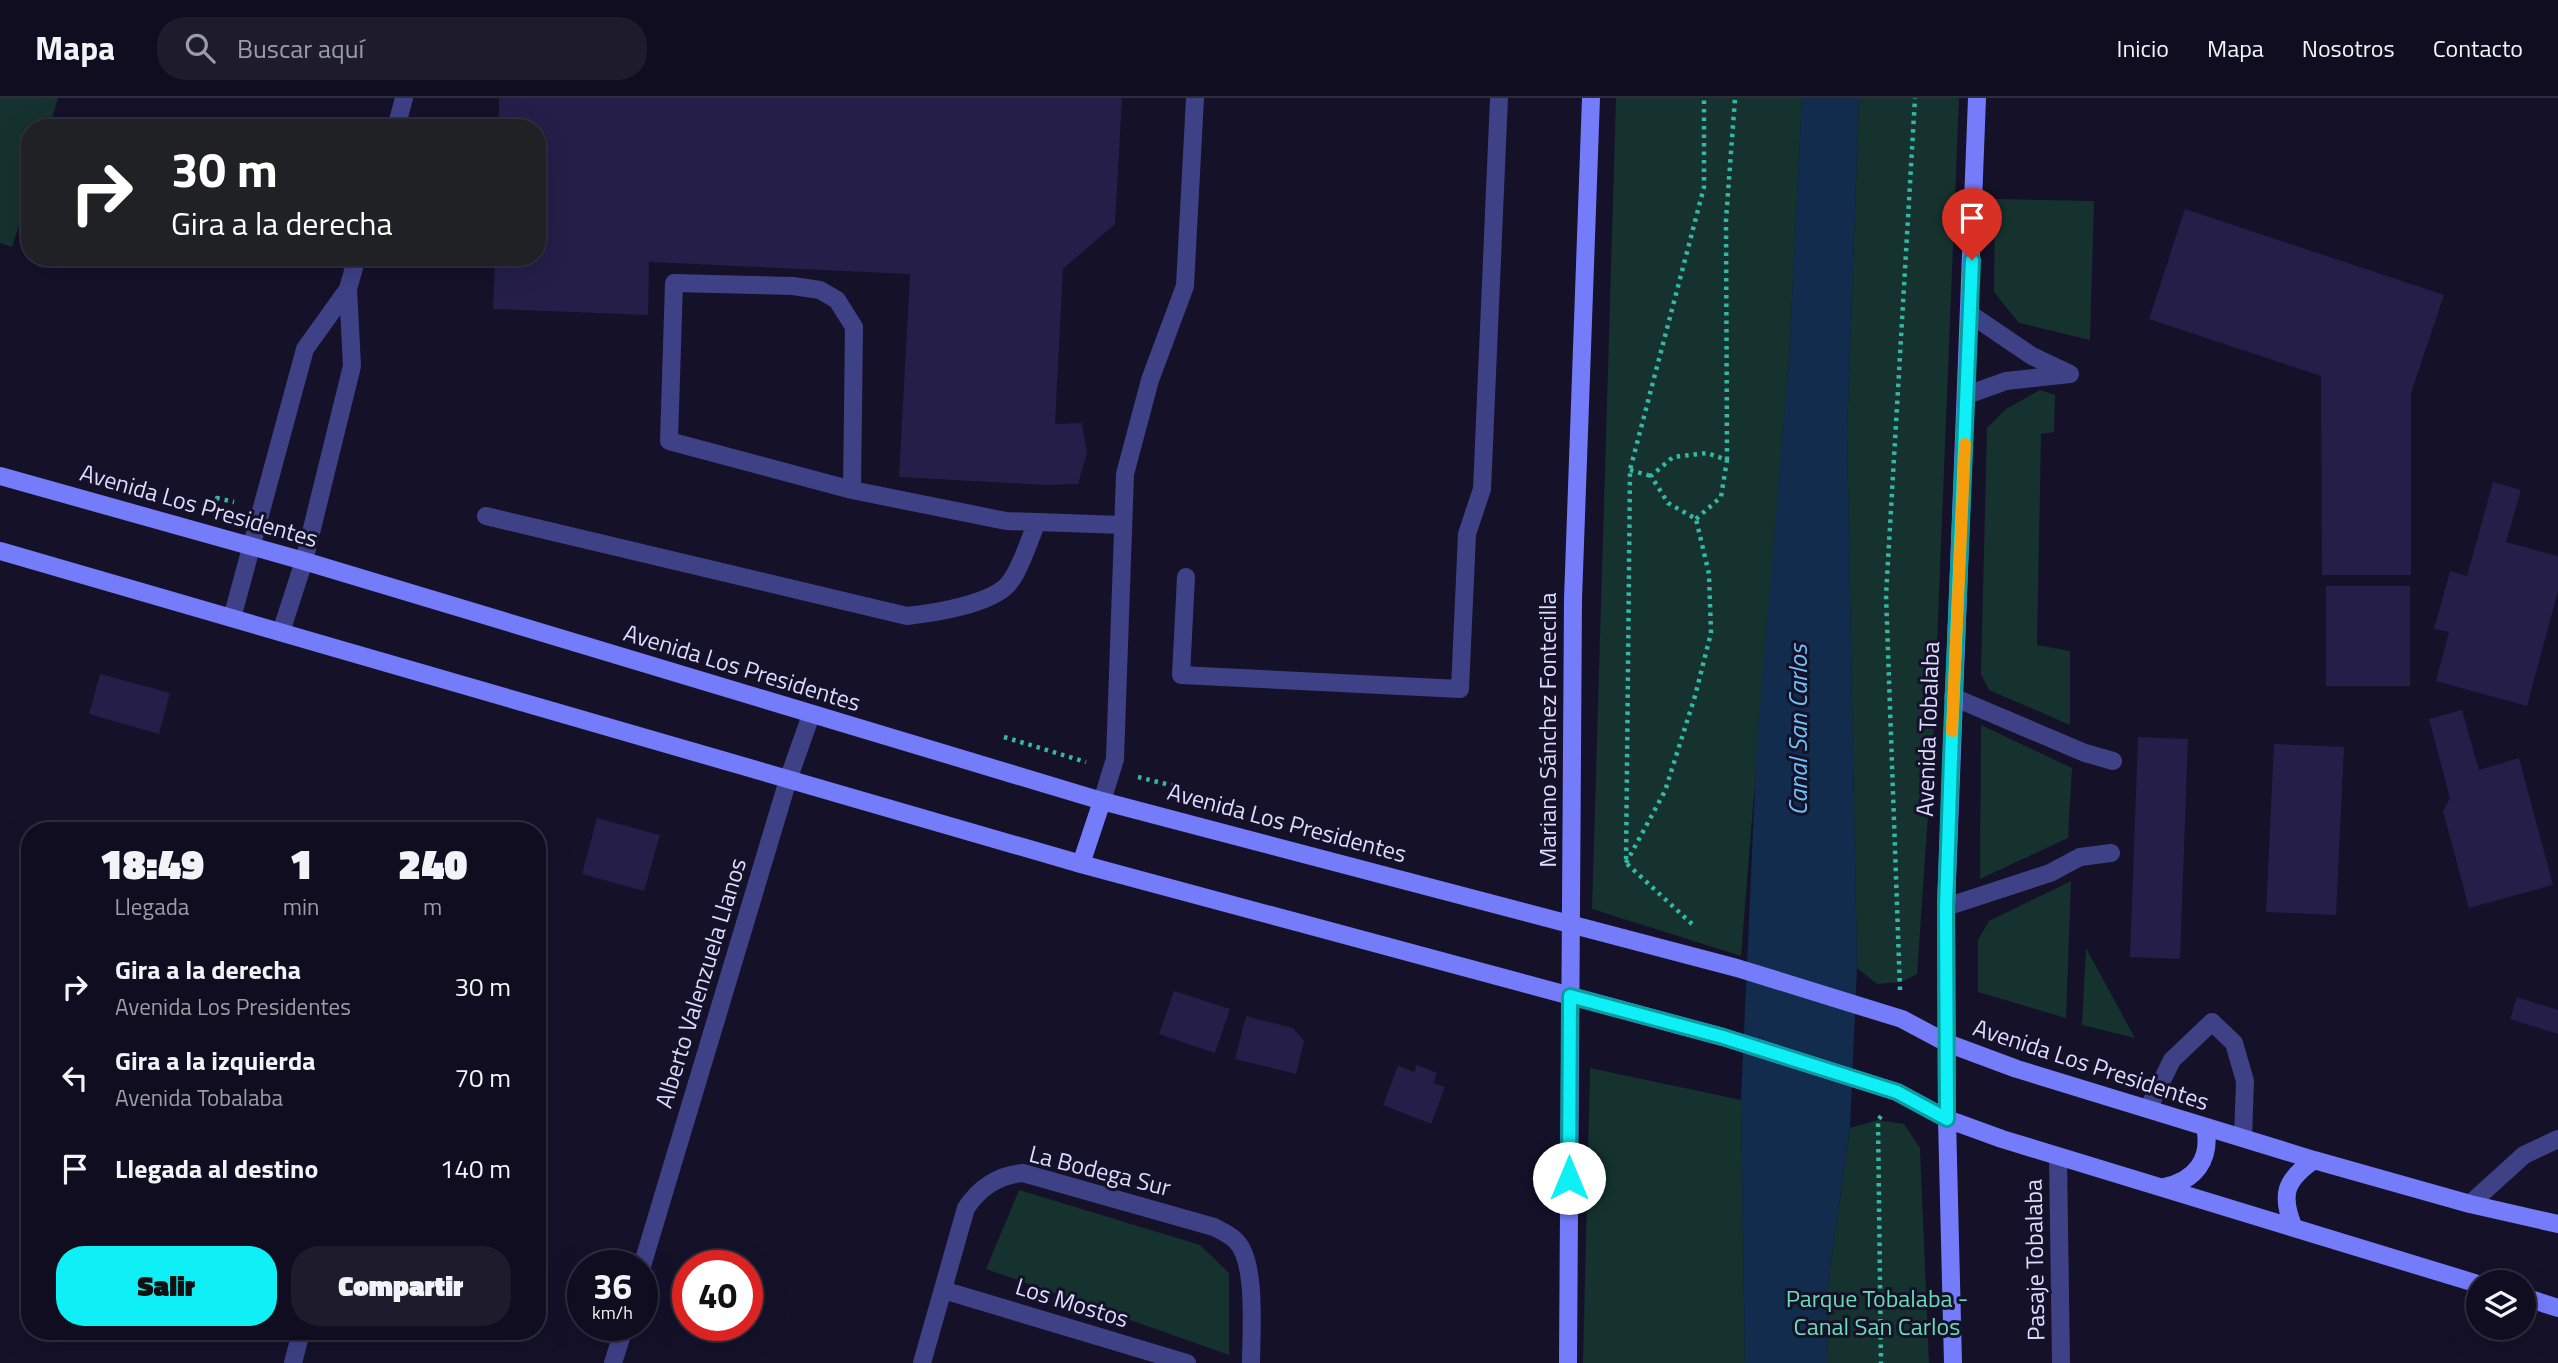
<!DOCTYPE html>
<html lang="es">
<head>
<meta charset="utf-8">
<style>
  :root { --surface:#0f0d1f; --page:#1d1b2c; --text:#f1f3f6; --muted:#9b9ca4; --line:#2f2d3d; --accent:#0ef0f6 }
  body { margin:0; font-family:"Titillium Web",sans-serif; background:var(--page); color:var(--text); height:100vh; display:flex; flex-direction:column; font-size:26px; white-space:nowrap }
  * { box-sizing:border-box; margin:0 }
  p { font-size:23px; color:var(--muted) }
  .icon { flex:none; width:38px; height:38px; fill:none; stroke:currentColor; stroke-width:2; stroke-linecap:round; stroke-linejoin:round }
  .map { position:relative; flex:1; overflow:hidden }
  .sheet { position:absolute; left:21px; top:724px; width:525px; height:518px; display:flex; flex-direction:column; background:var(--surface); border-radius:28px; box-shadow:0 7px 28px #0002,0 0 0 2px var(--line) }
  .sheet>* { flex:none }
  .hud { position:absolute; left:21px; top:21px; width:525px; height:147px; border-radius:28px; box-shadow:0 7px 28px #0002,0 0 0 2px var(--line); background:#202124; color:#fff; overflow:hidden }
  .tools { position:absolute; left:2466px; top:1172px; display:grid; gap:14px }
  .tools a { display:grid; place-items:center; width:70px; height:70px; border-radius:50%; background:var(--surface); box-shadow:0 7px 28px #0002,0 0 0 2px var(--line); font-size:35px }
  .speed { position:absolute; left:567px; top:1152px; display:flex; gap:14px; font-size:35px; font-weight:700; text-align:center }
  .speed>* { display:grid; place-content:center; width:91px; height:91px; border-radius:50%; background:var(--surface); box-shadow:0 7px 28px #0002,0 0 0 2px var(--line); line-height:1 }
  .speed small { font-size:18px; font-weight:400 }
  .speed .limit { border:10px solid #d22; background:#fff; color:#111 }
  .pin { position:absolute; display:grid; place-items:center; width:60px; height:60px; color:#fff; margin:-72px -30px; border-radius:50% 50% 50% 0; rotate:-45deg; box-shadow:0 0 7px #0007 }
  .pin .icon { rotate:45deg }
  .me { position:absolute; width:77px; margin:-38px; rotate:0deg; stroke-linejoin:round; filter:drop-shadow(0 0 5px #0008) }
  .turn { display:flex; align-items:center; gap:24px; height:147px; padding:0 35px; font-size:32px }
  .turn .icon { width:91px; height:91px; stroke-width:2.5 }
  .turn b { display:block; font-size:49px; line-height:60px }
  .eta { display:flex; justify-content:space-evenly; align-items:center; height:119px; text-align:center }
  .eta b { font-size:42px; font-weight:800; line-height:49px }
  .cta { display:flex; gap:14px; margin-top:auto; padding:14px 35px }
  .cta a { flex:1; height:80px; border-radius:28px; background:var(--accent); color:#111; font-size:28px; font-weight:800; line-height:80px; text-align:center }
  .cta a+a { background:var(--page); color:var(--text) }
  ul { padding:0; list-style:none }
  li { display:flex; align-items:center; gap:21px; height:91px; padding:0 35px }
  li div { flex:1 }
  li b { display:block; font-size:26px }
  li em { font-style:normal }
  header { display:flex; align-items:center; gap:42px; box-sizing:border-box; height:98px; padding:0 35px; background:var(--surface); border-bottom:2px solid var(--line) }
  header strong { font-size:33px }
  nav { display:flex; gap:38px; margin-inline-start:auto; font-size:24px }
  .search { width:490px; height:63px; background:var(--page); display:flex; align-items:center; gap:18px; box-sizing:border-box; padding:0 24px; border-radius:28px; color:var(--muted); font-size:26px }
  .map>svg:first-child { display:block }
  .green { fill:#15322f }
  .water { fill:#112c4d }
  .building { fill:#241e49 }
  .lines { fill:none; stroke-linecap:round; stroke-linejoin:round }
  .path { stroke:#35b7a5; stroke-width:4.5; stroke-dasharray:3.5 5; stroke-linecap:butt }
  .lane { stroke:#3e4186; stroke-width:18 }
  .street { stroke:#3e4186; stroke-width:18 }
  .secondary { stroke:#757cfa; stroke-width:18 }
  .route-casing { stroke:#099ca0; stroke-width:18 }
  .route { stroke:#0ef0f6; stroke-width:12 }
  .slow { stroke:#f59e0b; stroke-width:12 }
  .labels { text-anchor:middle; stroke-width:6; stroke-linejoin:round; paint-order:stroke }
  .street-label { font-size:24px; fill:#dcdafe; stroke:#141129 }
  .park-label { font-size:24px; fill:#68dcb6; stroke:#141129 }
  .water-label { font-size:26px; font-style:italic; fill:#6cc3f9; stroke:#141129 }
</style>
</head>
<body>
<header>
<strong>Mapa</strong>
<div class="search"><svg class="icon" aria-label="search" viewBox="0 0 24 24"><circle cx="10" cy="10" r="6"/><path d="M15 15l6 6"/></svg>Buscar aquí</div>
<nav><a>Inicio</a><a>Mapa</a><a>Nosotros</a><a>Contacto</a></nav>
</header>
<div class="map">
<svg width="2558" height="1265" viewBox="0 0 2558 1265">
  <rect width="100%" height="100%" fill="#141129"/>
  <!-- green -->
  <path class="green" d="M0,0H58L49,30H30V92L12,149L0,145Z
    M1616,0H1802L1789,262L1741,858L1592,811Z
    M1859,0H1959L1933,645L1917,876L1901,884L1877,886L1857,870L1847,334Z
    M1995,101L2094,103L2090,242L2019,225L1994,194Z
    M2040,292L2055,297L2054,334L2041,336L2037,547L2070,553V627L1989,592L1981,576L1987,330L2006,311Z
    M1981,627L2072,670L2068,740L1980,781Z
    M2071,783L2066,920L1978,894V842L1989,823Z
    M2086,850L2135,940L2082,927Z
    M1590,970L1741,1002L1745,1265H1583Z
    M1878,1022L1904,1026L1920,1050L1929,1265H1827L1828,1185L1850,1030Z
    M1019,1092L1200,1147L1229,1175V1257L986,1171Z"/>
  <!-- water -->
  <path class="water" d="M1802,0H1859L1847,334L1857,870L1850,1030L1828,1185L1827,1265H1745L1741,1002L1757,643L1789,262Z"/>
  <!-- building -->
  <path class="building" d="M499,0H1122L1115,126L1063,171L1055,326L1082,325L1087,355L1078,386L1047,387L899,379L910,176L649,164L648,217L493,211L495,159H537V30H499Z
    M2185,111L2444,197L2411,295V477H2322L2321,278L2149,221Z
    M2493,384L2521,392L2506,444L2558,458V493L2527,608L2436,583L2449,534L2434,531L2450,473L2467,478Z
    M2326,488H2410V588H2326Z
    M100,576L170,595L159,636L89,616Z
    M2462,612L2479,672L2519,660L2553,787L2469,810L2443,713L2450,700L2429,621Z
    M2138,639L2188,641L2180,861L2130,859Z
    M2274,646L2344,649L2336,817L2266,814Z
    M597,720L660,737L644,793L582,776Z
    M1174,893L1230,911L1215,955L1159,936Z
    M2517,899L2558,912V936L2510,921Z
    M1246,918L1293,930L1304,943L1296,976L1235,961Z
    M1417,967L1437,975L1433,985L1445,989L1431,1026L1383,1007L1398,968L1414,974Z"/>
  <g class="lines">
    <!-- path -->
    <path class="path" d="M1727,362L1726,122L1735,0
      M1630,372L1651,378
      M215,409L217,400L234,404
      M1004,639L1086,664
      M1138,679L1174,688
      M1626,765L1665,693L1695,598L1711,535L1709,476L1696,421L1668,405L1651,378L1673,359L1707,355L1727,362L1721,399L1696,421
      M1692,826L1626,765L1630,372L1704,89V0
      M1900,892L1886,497L1915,0
      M1881,1018L1878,1022L1881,1265"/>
    <!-- lane -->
    <path class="lane" d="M1970,216L2032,258L2070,276
      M1967,297L2006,283L2070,276
      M852,392L854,229L837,202L820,192L793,188L674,185L669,343L852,392L1006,423L1122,427
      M486,418L907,518C933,515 994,506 1010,484C1022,468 1029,442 1037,424
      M1186,479L1181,577L1460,591L1467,436L1482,391L1499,0
      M1953,599L2085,655L2113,663
      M1102,703L1115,661L1125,376L1150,282L1185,188L1195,0
      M1946,809L2050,775L2080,759L2111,755
      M2148,1011L2172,962L2212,924L2234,945L2245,983L2243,1040
      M2470,1106L2524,1057L2558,1041"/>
    <!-- street -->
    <path class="street" d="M396,30L404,0
      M232,520L305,251L348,191L357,159
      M281,534L304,463L352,268L348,191
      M2058,1059L2061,1265
      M642,1168L788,682L811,617
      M943,1192L1187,1265
      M293,1265L301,1234
      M613,1265L625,1227
      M922,1265L966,1110C980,1089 998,1077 1023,1075L1214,1129C1221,1133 1231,1137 1237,1144C1257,1166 1251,1236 1251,1265"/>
    <!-- secondary -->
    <path class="secondary" d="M0,378L304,463L1102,703L1737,870L1902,921L1947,945L2017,971L2314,1062L2470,1106L2558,1126
      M0,453L1081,766L1723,939L1897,994L1947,1021L2002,1041L2478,1186
      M1081,766L1102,703
      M2164,1089C2195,1083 2212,1061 2205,1029
      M2294,1130C2280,1097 2285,1082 2314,1062
      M2524,1199L2558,1210
      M1568,1265L1573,501L1591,0
      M1953,1265L1947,1021L1946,809L1977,0"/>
  </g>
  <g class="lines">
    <defs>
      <path id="route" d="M1569,1080L1570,898L1723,939L1897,994L1947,1021L1946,809L1951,661L1972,162"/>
    </defs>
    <!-- route casing -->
    <use href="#route" class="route-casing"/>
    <!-- route -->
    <use href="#route" class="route"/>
    <!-- slow -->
    <path class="slow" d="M1952,633L1965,346"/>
  </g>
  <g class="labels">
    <!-- street labels -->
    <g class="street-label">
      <text transform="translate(199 408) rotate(16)" y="8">Avenida Los Presidentes</text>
      <text transform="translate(742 570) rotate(17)" y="8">Avenida Los Presidentes</text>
      <text transform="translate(1928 631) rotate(-88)" y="8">Avenida Tobalaba</text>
      <text transform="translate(1548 632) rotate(-90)" y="8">Mariano Sánchez Fontecilla</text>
      <text transform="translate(1287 725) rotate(15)" y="8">Avenida Los Presidentes</text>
      <text transform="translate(701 885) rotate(-73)" y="8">Alberto Valenzuela Llanos</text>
      <text transform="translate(2091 967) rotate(18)" y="8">Avenida Los Presidentes</text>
      <text transform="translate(1100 1073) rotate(14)" y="8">La Bodega Sur</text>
      <text transform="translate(2035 1162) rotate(-91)" y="8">Pasaje Tobalaba</text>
      <text transform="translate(1072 1205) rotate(17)" y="8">Los Mostos</text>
    </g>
    <!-- park labels -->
    <g class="park-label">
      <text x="1877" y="1209">Parque Tobalaba -<tspan x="1877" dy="28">Canal San Carlos</tspan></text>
    </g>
    <!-- water labels -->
    <g class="water-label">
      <text transform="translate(1798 632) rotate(-90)" y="9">Canal San Carlos</text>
    </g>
  </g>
</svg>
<div class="tools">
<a><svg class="icon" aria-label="layers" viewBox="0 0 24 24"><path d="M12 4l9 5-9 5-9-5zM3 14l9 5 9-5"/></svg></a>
</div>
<div class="speed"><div>36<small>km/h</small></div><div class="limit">40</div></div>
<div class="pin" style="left:1972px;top:162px;background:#d93025"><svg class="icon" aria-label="arrive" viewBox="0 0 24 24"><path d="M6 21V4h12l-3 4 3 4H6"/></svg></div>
<svg class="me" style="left:1569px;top:1080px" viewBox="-20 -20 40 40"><circle r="19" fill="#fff"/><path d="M0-13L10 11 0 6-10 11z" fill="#0ef0f6"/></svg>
<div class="hud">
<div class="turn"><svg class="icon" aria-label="right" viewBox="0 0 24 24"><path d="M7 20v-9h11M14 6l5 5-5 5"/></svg><div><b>30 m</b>Gira a la derecha</div></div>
</div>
<section class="sheet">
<div class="eta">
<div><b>18:49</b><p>Llegada</p></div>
<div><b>1</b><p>min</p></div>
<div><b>240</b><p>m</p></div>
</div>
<ul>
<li><svg class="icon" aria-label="right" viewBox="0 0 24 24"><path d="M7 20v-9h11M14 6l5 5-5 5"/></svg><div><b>Gira a la derecha</b><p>Avenida Los Presidentes</p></div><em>30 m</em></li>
<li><svg class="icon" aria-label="left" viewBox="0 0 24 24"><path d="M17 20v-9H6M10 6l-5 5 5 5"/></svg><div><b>Gira a la izquierda</b><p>Avenida Tobalaba</p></div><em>70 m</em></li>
<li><svg class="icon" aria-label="arrive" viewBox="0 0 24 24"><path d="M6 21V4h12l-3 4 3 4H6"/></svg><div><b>Llegada al destino</b></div><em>140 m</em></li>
</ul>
<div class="cta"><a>Salir</a><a>Compartir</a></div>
</section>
</div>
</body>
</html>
